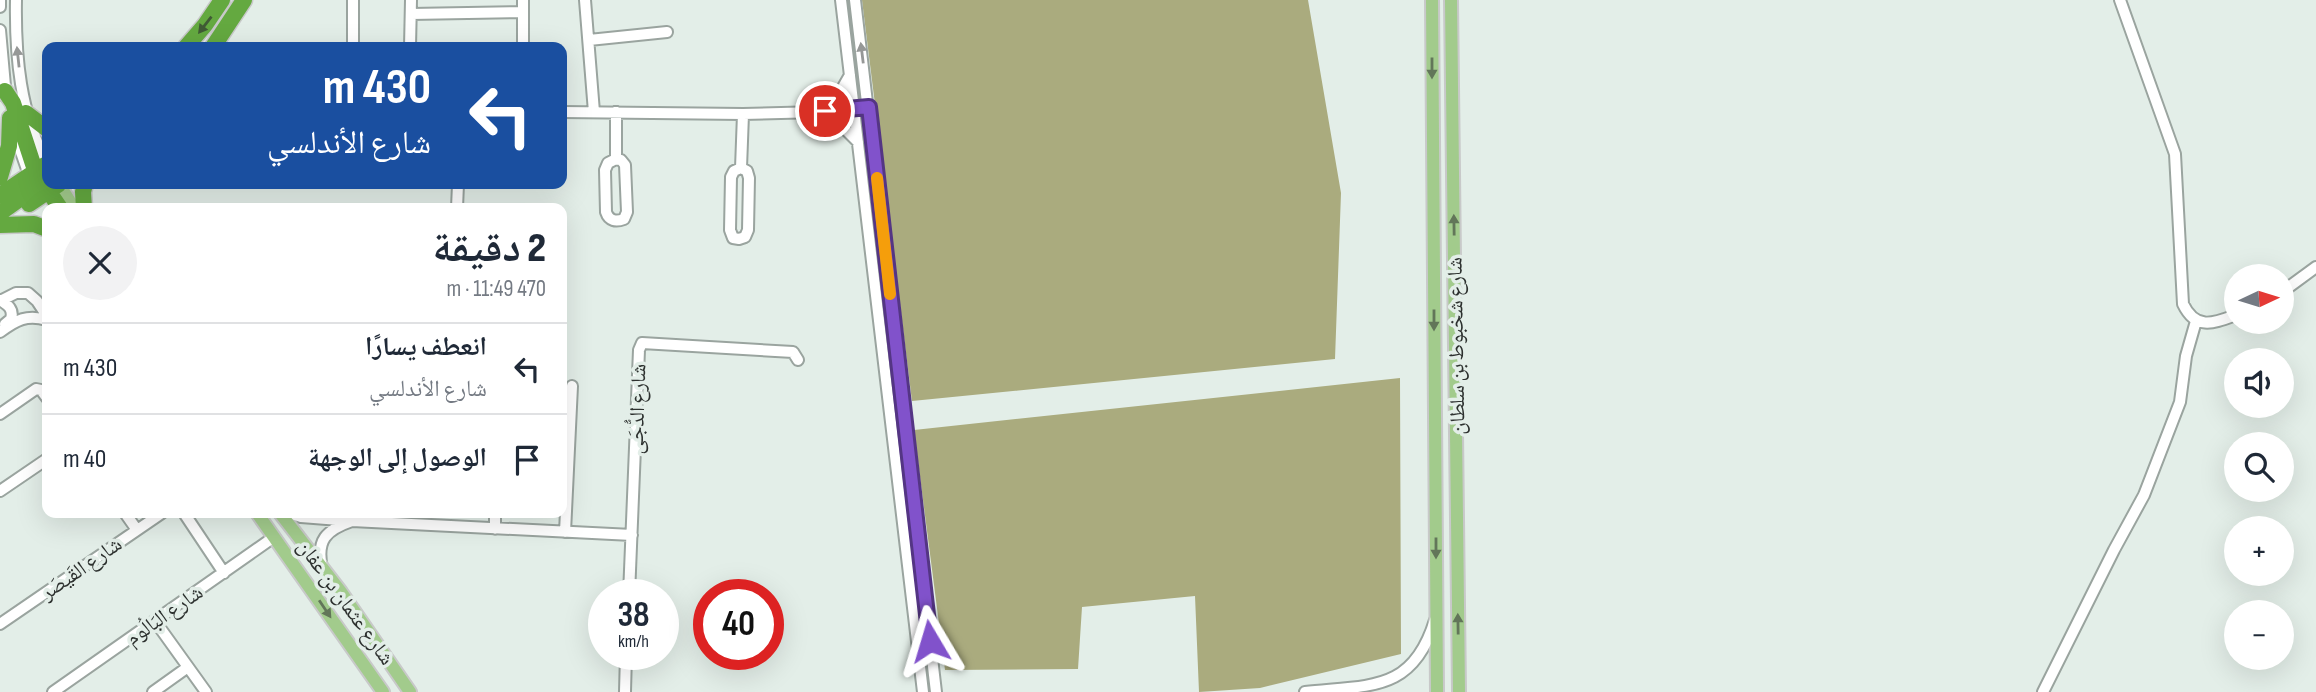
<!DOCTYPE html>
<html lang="ar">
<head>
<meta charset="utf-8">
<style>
  :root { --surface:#fff; --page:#f2f2f3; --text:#1f2937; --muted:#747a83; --line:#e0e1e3 }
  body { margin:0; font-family:"Sofia Sans Condensed","Noto Naskh Arabic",sans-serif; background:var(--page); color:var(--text); direction:rtl; height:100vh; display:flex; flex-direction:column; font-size:26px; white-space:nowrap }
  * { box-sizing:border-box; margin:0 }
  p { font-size:23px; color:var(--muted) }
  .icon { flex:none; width:38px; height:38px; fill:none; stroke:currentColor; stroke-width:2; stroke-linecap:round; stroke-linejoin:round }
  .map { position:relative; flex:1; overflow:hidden; direction:ltr }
  .sheet { position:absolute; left:42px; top:203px; width:525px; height:315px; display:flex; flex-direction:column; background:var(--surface); border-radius:14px; box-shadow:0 7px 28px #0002; direction:rtl }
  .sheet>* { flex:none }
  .hud { position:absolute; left:42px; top:42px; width:525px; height:147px; border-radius:14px; box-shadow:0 7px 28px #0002; direction:rtl; background:#1a4fa0; color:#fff; overflow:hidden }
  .needle { width:46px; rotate:86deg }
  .fabs { position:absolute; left:2224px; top:264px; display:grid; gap:14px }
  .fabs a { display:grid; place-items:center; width:70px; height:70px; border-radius:50%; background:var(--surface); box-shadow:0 7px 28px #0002; font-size:35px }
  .speed { position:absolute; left:588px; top:579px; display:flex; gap:14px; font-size:35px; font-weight:700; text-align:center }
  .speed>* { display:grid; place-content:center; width:91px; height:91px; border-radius:50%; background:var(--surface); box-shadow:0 7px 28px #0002; line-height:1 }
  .speed small { font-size:18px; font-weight:400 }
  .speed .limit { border:10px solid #d22; background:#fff; color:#111 }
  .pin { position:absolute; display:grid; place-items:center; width:60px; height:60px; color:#fff; margin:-30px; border:4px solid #fff; border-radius:50%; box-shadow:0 2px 7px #0007 }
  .me { position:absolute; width:77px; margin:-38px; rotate:353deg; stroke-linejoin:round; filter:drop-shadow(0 0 5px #0008) }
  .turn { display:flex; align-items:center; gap:24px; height:147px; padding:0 21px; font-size:32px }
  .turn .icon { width:91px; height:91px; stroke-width:2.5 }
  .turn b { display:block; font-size:49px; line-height:60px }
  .round { display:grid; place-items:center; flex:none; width:74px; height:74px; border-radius:37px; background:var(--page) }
  .overview { display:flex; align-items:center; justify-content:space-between; height:119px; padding:0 21px }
  h1 { font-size:42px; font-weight:800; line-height:52px }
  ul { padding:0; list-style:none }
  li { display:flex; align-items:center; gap:21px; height:91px; padding:0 21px; border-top:2px solid var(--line) }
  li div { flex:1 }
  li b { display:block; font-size:26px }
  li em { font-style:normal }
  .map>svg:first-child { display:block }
  .forest { fill:#aaab7e }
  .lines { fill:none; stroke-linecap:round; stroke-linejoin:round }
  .minor-casing { stroke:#9aa49f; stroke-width:14 }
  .major-casing { stroke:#c8c9c9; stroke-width:16 }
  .highway-casing { stroke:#c8c9c9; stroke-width:19 }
  .minor { stroke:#fff; stroke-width:10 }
  .major { stroke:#a2cb8c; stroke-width:12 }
  .highway { stroke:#64a940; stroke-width:16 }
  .oneway { fill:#405b35 }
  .oneway2 { fill:#969897 }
  .oneway3 { fill:#627659 }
  .route-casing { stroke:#543584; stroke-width:18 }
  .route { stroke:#8152cb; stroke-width:12 }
  .slow { stroke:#f59e0b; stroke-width:12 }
  .labels { text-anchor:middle; stroke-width:7; stroke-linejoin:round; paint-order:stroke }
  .street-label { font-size:21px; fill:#2d312f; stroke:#e3eee8 }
</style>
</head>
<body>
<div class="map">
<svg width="2316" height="692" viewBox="0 0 2316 692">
  <rect width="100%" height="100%" fill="#e3eee8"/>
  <!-- forest -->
  <path class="forest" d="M862,0H1308L1341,193L1335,359L912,401Z
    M1400,378L1401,654L1260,688L1199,692L1195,596L1082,607L1078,669L945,670L914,430Z"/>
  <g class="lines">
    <defs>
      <path id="minor" d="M16,0C15,56 20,113 47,163
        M353,0V47
        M523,0V47
        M585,0L594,112
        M841,0L923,692
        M855,0L936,692
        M2120,0L2175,154L2183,304C2196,331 2214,323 2236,315
        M0,7V0
        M411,14L523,12
        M0,30L6,97
        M589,40L667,32
        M410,47L411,0
        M822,111L838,96L850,75
        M562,112L743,114L819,112L859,107
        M819,112L841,125L858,142
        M13,129L29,175
        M616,159L621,160L625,165L627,212L624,219C616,222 609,221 606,212L605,170L608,163Z
        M616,159V112
        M741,168L747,171L749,178L748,230L745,237L739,239L733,238L730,230L731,177L734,171Z
        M741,168L743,114
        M457,208L458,184
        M2282,292L2316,267
        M0,300C8,305 14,309 11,319L5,324
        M0,301L16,293H28L37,301L47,316
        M0,332C16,320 27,314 47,320
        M0,414L36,389L41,390L47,398
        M0,491L47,459
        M125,513L137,530
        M184,513L224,573
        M289,513L301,517L352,521L632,535
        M495,529V513
        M565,532L572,386
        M322,568C316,540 326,530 352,521
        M629,595L639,350L642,343L793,352L798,360
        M155,621L206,692
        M0,624L162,513
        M53,692L274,537
        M153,692L188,667
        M625,692L626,654
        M1305,692C1371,685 1413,692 1435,620
        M2043,692L2114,550L2144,495L2180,402L2186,356L2196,321"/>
      <path id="major" d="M1432,0L1437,692
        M1451,0L1459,692
        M59,184L74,208
        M257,513L383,692
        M280,513L341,592L410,692"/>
      <path id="highway" d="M186,47L205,25L222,0
        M213,47L244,0
        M5,91L13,103L33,164L38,173L47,179
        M26,113L47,129
        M0,177L9,146L10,118
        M43,183L60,208
        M0,195L45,165
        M29,204L59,184
        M84,208L83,192L85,184
        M0,213L38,186L47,164
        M0,225L34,224L47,229"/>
    </defs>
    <!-- minor casing -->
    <use href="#minor" class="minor-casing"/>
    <!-- major casing -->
    <use href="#major" class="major-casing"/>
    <!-- highway casing -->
    <use href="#highway" class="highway-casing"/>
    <!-- minor -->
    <use href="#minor" class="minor"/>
    <!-- major -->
    <use href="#major" class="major"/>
    <!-- highway -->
    <use href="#highway" class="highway"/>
  </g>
  <!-- one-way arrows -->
  <defs><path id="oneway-solid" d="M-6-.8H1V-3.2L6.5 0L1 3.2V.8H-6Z" transform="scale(1.75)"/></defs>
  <use class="oneway" href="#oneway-solid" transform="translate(205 25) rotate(128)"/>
  <g class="oneway2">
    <use href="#oneway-solid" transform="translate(862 53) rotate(-97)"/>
    <use href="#oneway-solid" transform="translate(18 57) rotate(-96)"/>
  </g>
  <g class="oneway3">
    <use href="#oneway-solid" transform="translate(1432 68) rotate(90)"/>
    <use href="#oneway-solid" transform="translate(1454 225) rotate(-91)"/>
    <use href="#oneway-solid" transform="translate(1434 320) rotate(90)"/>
    <use href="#oneway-solid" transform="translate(1436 548) rotate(90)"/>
    <use href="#oneway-solid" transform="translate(325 609) rotate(56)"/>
    <use href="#oneway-solid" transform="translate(1458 624) rotate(-91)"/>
  </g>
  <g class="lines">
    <defs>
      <path id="route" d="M825,111L869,107L930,641"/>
    </defs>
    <!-- route casing -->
    <use href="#route" class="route-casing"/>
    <!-- route -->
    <use href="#route" class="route"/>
    <!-- slow -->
    <path class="slow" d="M877,178L890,294"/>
  </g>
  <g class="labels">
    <!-- street labels -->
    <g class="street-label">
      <text transform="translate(1456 346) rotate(-91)" y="7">شارع شخبوط بن سلطان</text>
      <text transform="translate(637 409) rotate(-88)" y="7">شارع الدُّجَى</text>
      <text transform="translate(81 568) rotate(-35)" y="7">شارع القَيصَر</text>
      <text transform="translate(346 602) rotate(54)" y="7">شارع عثمان بن عفان</text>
      <text transform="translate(164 615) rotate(-35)" y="7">شارع البَالُوم</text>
    </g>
  </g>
</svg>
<div class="fabs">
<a><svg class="needle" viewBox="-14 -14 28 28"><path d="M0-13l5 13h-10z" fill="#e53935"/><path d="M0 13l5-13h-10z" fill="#747a83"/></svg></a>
<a><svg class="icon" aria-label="sound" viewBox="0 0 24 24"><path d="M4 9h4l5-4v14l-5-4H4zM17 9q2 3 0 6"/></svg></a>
<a><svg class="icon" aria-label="search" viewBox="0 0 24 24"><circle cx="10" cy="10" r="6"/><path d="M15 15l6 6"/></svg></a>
<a>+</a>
<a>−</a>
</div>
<div class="speed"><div>38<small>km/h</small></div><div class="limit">40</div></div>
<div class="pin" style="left:825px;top:111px;background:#d93025"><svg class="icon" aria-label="arrive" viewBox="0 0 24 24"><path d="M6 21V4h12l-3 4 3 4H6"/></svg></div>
<svg class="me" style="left:930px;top:641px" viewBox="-20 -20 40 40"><path d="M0-17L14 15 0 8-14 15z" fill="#8152cb" stroke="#fff" stroke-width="4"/></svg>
<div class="hud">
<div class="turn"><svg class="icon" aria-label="left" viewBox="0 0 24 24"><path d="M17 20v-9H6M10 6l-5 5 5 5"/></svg><div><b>430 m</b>شارع الأندلسي</div></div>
</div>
<section class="sheet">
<div class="overview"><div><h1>2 دقيقة</h1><p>470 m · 11:49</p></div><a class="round"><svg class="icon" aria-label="close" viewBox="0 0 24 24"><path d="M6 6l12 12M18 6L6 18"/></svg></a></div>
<ul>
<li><svg class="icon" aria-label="left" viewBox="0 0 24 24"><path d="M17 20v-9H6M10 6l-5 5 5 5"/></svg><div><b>انعطف يسارًا</b><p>شارع الأندلسي</p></div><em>430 m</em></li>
<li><svg class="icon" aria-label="arrive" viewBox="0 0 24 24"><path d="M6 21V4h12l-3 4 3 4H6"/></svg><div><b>الوصول إلى الوجهة</b></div><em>40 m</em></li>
</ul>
</section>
</div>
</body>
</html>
